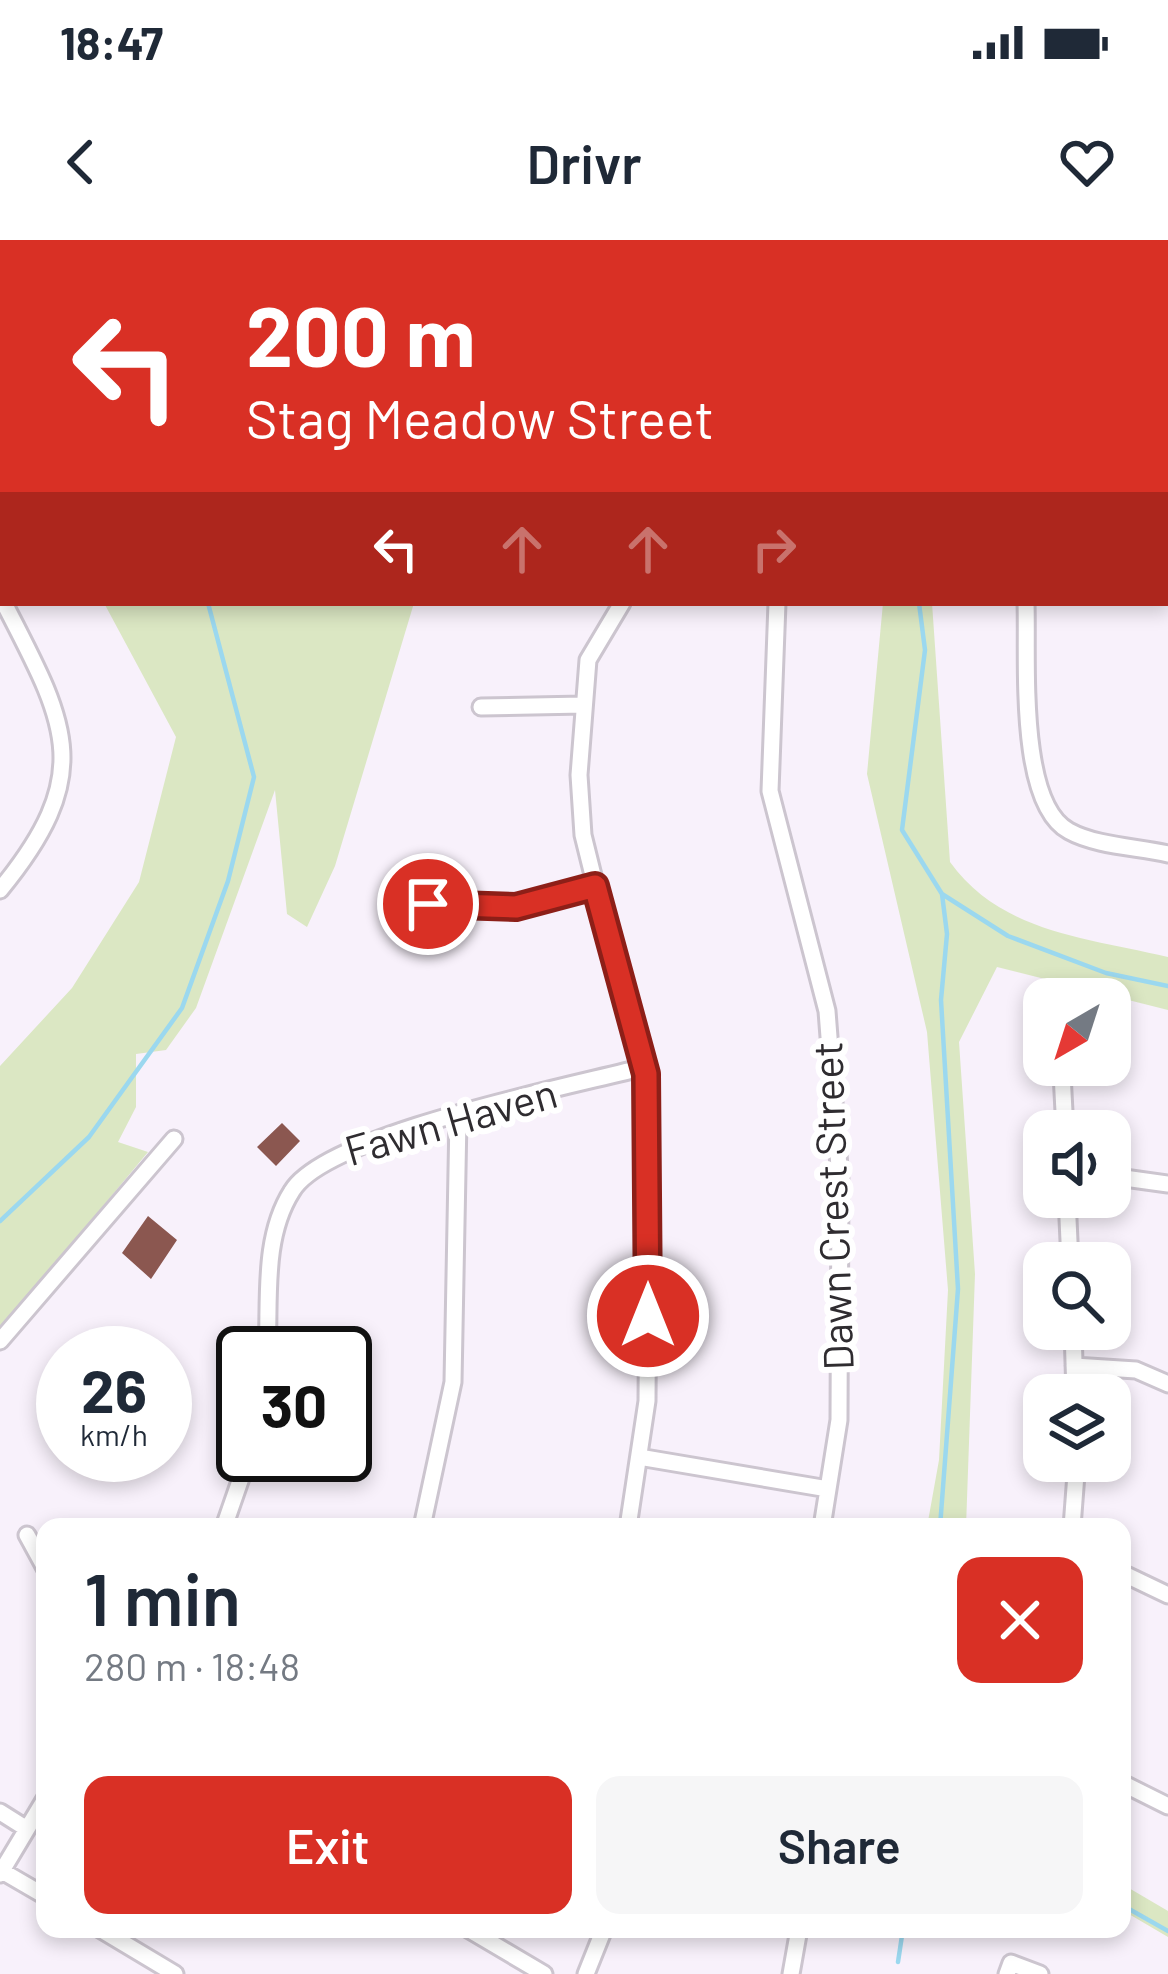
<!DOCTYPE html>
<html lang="en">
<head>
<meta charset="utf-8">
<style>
  :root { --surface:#fff; --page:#f6f6f7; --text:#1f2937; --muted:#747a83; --accent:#d93025 }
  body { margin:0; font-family:Barlow,sans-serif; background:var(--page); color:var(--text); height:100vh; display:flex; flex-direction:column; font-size:45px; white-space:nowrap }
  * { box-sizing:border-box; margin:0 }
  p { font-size:39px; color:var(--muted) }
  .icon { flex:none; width:66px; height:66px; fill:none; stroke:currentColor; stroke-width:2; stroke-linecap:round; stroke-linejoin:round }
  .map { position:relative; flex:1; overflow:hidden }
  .panel { position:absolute; left:36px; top:1278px; width:1095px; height:420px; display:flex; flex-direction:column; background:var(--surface); border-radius:24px; box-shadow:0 6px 18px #0003 }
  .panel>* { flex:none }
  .guide { position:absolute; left:0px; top:0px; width:1170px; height:366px; box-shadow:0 6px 18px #0003; background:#d93025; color:#fff; overflow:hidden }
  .needle { width:78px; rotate:219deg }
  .controls { position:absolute; left:1023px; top:738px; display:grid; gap:24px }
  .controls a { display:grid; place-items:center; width:108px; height:108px; border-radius:24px; background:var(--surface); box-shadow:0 6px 18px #0003; font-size:60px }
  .speed { position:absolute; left:36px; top:1086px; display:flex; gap:24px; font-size:60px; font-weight:700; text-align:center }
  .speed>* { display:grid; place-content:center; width:156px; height:156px; border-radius:50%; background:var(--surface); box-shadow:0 6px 18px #0003; line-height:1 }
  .speed small { font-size:30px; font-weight:400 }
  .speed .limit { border:6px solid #111; border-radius:18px; background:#fff; color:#111 }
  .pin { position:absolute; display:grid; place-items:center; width:102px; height:102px; color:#fff; margin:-51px; border:6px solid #fff; border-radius:50%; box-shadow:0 3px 12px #0007 }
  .me { position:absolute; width:132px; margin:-66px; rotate:0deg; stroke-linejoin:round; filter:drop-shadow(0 0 9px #0008) }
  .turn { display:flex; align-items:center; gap:42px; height:252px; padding:0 48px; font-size:54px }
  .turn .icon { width:156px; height:156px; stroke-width:2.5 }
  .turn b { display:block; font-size:84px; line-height:102px }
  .lanes { display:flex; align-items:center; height:114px; padding:0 48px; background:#0003; justify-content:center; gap:60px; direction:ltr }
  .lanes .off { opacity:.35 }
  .round { display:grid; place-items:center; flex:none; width:126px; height:126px; border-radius:24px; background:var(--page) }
  .headline { display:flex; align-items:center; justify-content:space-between; height:204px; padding:0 48px }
  h1 { font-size:72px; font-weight:600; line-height:90px }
  .primary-button { display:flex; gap:24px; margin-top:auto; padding:24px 48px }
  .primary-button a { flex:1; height:138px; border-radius:24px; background:var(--accent); color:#fff; font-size:48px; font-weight:600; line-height:138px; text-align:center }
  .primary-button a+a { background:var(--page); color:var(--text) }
  .status { display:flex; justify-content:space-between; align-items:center; height:84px; padding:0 60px; background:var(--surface); direction:ltr }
  .status svg { height:33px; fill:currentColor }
  header { display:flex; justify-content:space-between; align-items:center; height:156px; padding:0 48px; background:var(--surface); font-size:54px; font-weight:600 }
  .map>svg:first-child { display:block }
  .green { fill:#dbe7c3 }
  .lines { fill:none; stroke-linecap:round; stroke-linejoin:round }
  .stream { stroke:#9bd8ef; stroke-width:4.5 }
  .building { fill:#8b5750 }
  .street-casing { stroke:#ccc5cf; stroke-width:21 }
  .street { stroke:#fff; stroke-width:15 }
  .route-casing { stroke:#8d1f18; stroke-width:30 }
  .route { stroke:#d93025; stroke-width:21 }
  .labels { text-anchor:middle; stroke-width:12; stroke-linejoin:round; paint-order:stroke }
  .street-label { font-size:42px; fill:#2f2c30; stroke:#fff }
</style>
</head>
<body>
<div class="status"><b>18:47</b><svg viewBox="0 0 49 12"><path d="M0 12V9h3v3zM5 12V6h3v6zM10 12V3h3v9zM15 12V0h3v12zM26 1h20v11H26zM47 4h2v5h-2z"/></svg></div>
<header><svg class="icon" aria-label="back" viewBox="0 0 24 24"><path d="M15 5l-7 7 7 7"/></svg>Drivr<svg class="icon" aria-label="heart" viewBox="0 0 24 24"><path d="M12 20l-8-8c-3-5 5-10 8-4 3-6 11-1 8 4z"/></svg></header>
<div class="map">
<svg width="1168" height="1734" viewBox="0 0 1168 1734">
  <rect width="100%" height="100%" fill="#f8f1fb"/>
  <!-- green -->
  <path class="green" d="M0,0L136,3H3V212Z
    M104,363H414L335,626L307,687L287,674L275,550L196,768L166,810L136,814V867L118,902L148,912L0,1090V826L72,748L139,642L176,497Z
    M883,363H932L950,622C1001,693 1088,698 1168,717V770L997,727L959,802L975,1034L966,1287H927L939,1220L948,1050L927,792L867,534Z
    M1122,1644L1168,1671V1697L1122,1670Z"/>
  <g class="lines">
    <!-- stream -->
    <path class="stream" d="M41,0L43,3
      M942,0L943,3
      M919,363L925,410L902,590L942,654L1008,696L1106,733L1168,746
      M0,981L89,897L182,768L228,641L254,537L208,363
      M940,1287L958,1049L941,760L947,694L942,654
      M1122,1665L1168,1691
      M898,1722L903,1689"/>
  </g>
  <!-- building -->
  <path class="building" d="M282,883L300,901L276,926L257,907Z
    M148,976L177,1000L151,1039L122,1013Z"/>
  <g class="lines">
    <defs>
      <path id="street" d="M583,0L584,3
        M774,0V3
        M1167,301H1168
        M622,363L588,420L579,535L583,595L649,861L647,1161L628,1287
        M777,363L770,551L827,771L840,940L839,1180L822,1287
        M1026,363C1028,418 1017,563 1069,591C1096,606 1138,607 1168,614
        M481,467L583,465
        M0,650C96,533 67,485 4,363
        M428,665L516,667L594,646
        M1062,833L1065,891
        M1110,936L1168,944
        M1067,957L1070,1023
        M1073,1089L1075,1155
        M0,1101L174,899
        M267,1113C270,1060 262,998 292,951C326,894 572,846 644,827
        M1074,1126L1136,1130L1168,1144
        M639,1217L828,1249
        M224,1287L249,1215
        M422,1287L453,1142L458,878
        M1072,1287L1077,1221
        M27,1295L45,1328
        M1122,1333L1168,1355
        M1122,1543L1168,1566
        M0,1572L27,1589
        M2,1631L45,1656
        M0,1634L45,1559
        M100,1689L175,1734
        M468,1689L544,1734
        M586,1734L604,1689
        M791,1734L799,1689
        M1007,1734L1011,1723L1040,1734"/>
    </defs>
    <!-- street casing -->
    <use href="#street" class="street-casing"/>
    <!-- street -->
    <use href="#street" class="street"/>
  </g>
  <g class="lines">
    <defs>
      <path id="route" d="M428,664L516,667L595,646L646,834L648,1076"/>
    </defs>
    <!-- route casing -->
    <use href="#route" class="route-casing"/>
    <!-- route -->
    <use href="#route" class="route"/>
  </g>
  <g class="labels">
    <!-- street labels -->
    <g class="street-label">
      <text transform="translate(451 882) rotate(-16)" y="15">Fawn Haven</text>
      <text transform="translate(833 966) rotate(-92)" y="15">Dawn Crest Street</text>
    </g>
  </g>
</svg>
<div class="controls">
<a><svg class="needle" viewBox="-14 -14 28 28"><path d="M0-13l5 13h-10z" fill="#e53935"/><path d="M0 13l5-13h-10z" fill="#747a83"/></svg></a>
<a><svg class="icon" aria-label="sound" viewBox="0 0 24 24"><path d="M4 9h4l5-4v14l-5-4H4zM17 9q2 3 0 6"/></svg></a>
<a><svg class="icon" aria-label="search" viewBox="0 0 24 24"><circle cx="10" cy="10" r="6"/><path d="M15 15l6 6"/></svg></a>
<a><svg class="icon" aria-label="layers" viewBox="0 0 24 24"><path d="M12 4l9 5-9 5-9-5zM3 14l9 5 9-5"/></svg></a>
</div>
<div class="speed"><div>26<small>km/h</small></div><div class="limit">30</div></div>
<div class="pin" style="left:428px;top:664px;background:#d93025"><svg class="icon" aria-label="arrive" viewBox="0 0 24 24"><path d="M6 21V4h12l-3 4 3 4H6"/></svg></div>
<svg class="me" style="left:648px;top:1076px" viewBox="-20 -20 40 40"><circle r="17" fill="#d93025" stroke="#fff" stroke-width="3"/><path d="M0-11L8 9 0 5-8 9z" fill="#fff"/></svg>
<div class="guide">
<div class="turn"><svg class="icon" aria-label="left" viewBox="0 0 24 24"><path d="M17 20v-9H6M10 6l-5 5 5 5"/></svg><div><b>200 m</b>Stag Meadow Street</div></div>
<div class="lanes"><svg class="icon" aria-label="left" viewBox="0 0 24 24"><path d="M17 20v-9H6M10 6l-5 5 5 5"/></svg><svg class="icon off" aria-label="ahead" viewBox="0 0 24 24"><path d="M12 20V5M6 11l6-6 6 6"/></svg><svg class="icon off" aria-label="ahead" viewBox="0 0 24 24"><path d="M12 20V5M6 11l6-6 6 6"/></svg><svg class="icon off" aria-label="right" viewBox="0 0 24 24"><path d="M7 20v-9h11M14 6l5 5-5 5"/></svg></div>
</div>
<section class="panel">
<div class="headline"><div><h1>1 min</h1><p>280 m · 18:48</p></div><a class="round" style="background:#d93025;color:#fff"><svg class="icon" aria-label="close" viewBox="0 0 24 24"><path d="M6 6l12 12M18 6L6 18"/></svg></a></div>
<div class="primary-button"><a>Exit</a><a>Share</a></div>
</section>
</div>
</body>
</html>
